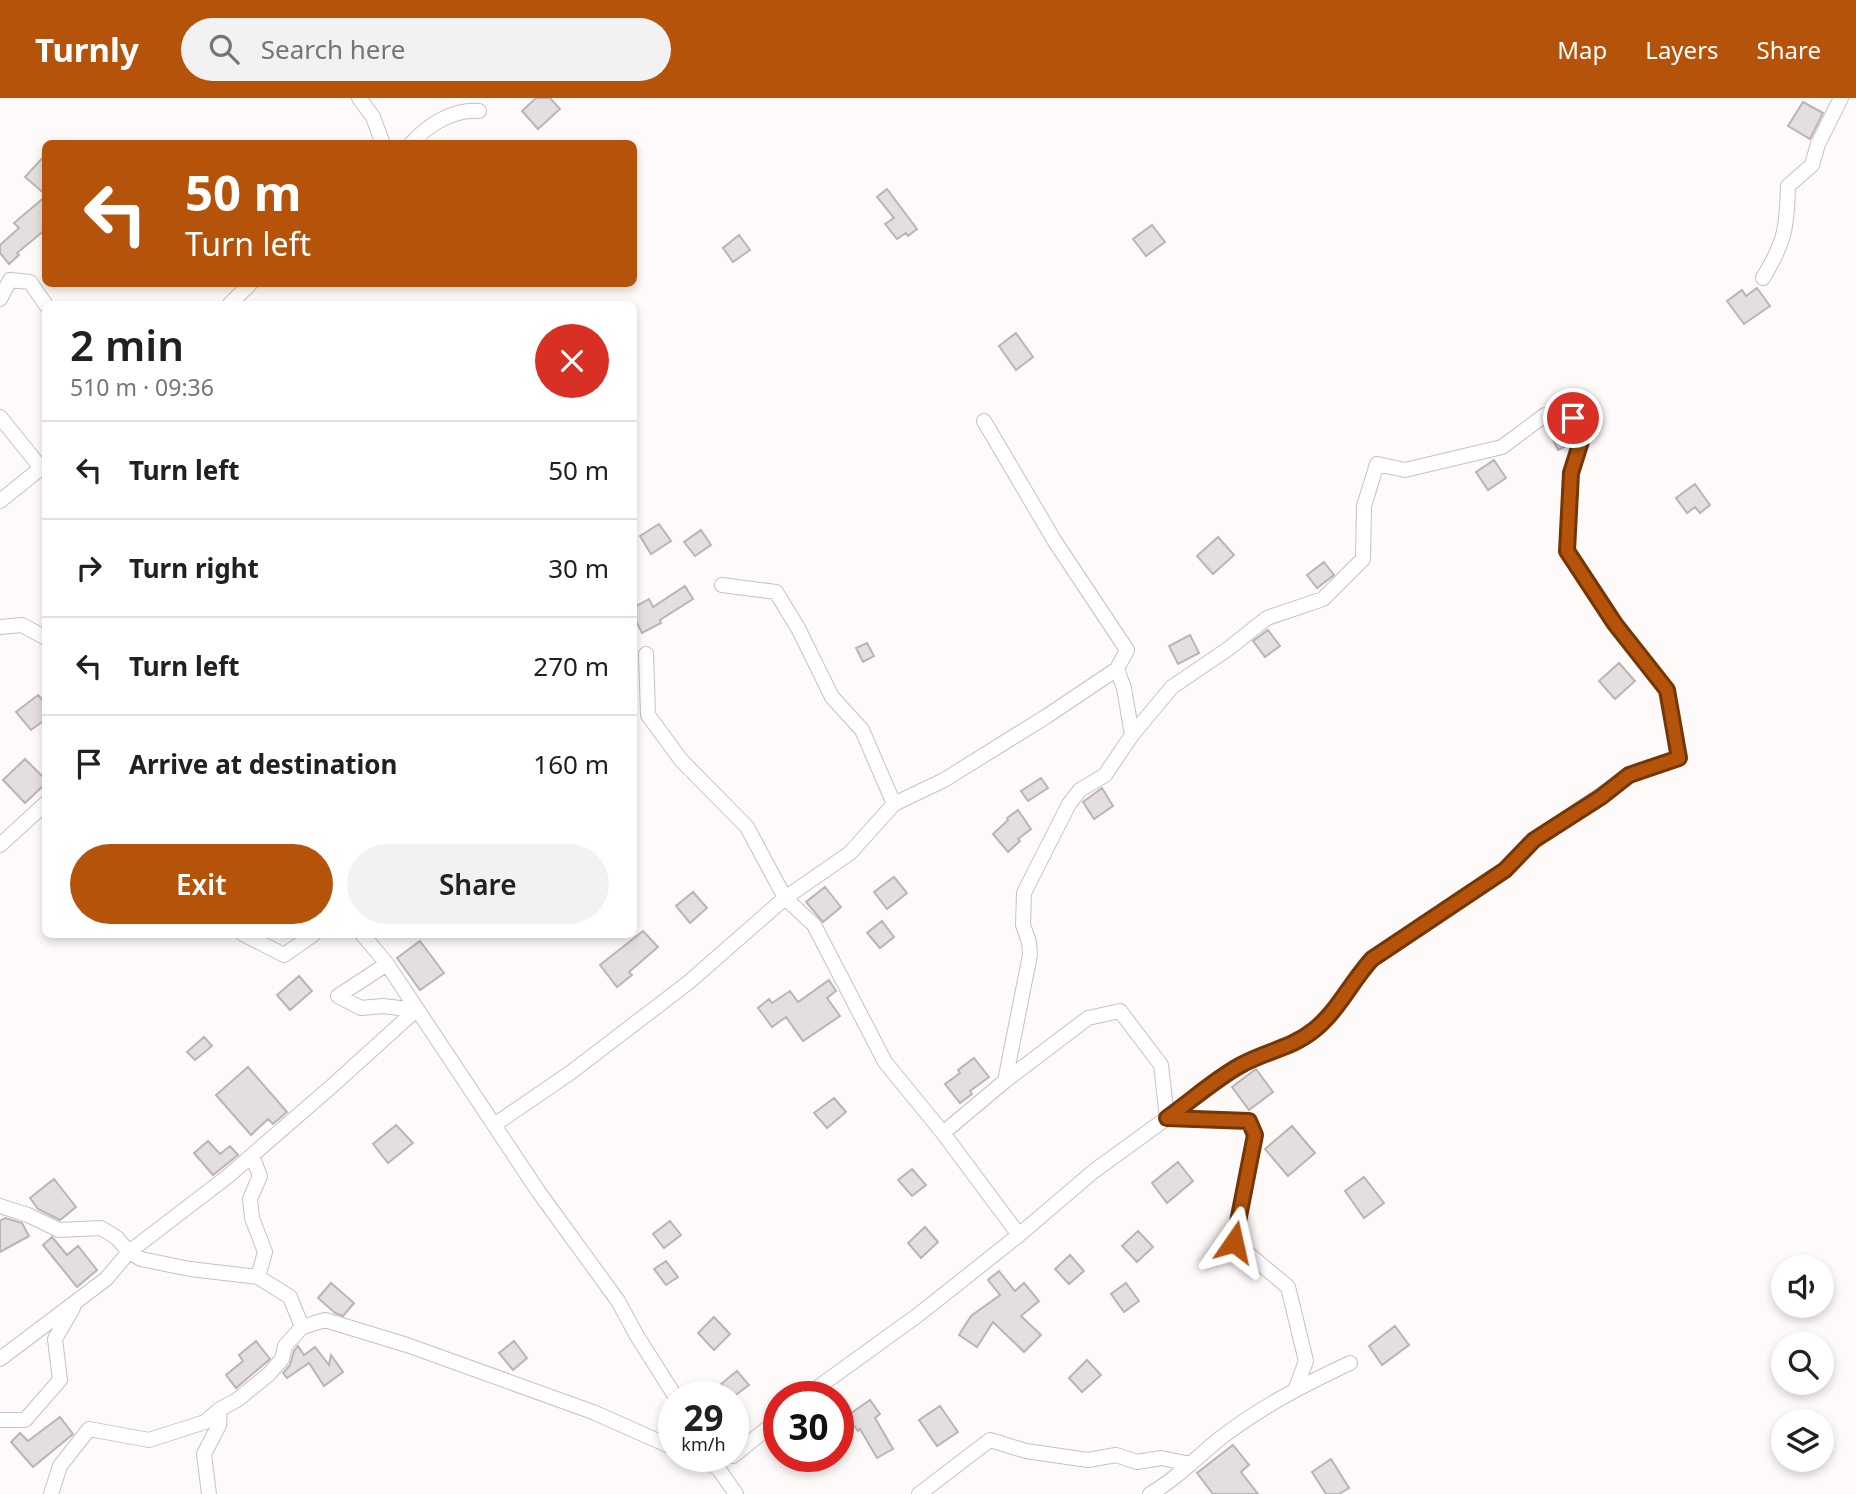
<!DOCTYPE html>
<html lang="en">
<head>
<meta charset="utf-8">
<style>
  :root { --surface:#fff; --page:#f2f2f2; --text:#202124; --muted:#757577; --line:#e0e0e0; --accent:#b45309 }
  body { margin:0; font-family:"Noto Sans",sans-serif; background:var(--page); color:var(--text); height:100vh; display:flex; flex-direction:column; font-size:26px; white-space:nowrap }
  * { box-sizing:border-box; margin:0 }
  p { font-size:23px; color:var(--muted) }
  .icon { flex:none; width:38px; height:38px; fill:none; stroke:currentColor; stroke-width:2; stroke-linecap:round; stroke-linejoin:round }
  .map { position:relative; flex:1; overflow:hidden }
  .drawer { position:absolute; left:42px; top:203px; width:595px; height:637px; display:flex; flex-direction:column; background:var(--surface); border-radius:10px; box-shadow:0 4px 10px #0003 }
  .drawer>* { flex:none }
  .guide { position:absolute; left:42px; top:42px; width:595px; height:147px; border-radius:10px; box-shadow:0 4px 10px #0003; background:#b45309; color:#fff; overflow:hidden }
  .fabs { position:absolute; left:1771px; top:1157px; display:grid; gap:14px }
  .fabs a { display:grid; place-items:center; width:63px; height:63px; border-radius:50%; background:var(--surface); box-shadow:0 4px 10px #0003; font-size:35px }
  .speed { position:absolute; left:658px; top:1283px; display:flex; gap:14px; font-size:35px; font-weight:700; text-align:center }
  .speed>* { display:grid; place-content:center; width:91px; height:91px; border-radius:50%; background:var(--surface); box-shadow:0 4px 10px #0003; line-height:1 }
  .speed small { font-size:18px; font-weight:400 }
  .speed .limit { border:10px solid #d22; background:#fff; color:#111 }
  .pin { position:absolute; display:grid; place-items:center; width:60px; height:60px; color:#fff; margin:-30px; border:4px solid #fff; border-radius:50%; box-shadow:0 2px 7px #0007 }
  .me { position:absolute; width:77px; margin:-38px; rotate:11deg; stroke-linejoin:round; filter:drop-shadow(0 0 5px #0008) }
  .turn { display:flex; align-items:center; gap:24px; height:147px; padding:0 28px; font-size:32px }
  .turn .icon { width:91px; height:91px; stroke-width:2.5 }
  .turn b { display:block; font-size:49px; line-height:60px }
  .round { display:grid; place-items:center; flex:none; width:74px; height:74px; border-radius:37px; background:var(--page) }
  .overview { display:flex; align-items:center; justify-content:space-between; height:119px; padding:0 28px }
  h1 { font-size:42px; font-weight:600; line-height:52px }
  .action { display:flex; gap:14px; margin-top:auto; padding:14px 28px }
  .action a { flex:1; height:80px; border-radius:42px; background:var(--accent); color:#fff; font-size:28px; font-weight:600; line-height:80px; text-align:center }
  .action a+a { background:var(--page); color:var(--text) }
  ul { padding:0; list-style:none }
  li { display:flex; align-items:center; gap:21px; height:98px; padding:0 28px; border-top:2px solid var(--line) }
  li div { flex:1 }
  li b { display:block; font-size:26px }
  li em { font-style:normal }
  header { display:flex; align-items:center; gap:42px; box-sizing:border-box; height:98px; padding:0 35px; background:var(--accent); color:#fff }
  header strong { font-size:33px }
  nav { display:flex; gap:38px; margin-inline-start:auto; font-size:24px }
  .search { width:490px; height:63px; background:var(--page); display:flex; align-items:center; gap:18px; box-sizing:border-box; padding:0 24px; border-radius:38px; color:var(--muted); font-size:26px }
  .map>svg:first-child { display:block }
  .building { fill:#e4dedf; stroke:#bab4b5; stroke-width:2 }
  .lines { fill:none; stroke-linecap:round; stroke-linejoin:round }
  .minor-casing { stroke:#c7c1c1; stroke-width:16 }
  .minor { stroke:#fff; stroke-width:14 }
  .route-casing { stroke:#753606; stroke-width:18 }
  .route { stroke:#b45309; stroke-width:12 }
</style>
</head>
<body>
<header>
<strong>Turnly</strong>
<div class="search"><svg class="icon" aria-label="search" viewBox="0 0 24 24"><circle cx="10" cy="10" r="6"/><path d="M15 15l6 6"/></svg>Search here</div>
<nav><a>Map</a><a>Layers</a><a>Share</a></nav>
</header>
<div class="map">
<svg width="1856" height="1396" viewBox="0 0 1856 1396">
  <rect width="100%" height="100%" fill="#fffafa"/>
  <!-- building -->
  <path class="building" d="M536,0H550L560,11L538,31L522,13Z
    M1803,4L1823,15L1810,41L1788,28Z
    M46,56V97L25,79Z
    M887,91L917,131L908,138L906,135L897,141L885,126L894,120L877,99Z
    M46,98V131L17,155L19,157L9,166L0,155V147L19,130L14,125Z
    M1152,127L1165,144L1146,158L1133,141Z
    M739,137L750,152L733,164L723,150Z
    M1757,190L1770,208L1744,226L1727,203L1742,192L1746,198Z
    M1016,235L1033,259L1016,272L999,248Z
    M1563,329H1567L1572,338L1570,346L1558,352L1550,335Z
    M1494,362L1506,380L1488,392L1476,374Z
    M1695,386L1710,407L1700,415L1695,409L1687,415L1676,400Z
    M659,426L671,443L651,456L640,438Z
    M701,432L711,447L695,458L684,444Z
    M1218,439L1234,457L1213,476L1197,458Z
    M1324,464L1334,477L1317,490L1307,477Z
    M685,488L693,501L660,522L661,525L642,535L634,519V509L649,501L653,509Z
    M1268,532L1280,548L1265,559L1253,543Z
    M1190,537L1199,555L1178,566L1169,548Z
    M867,545L874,558L863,564L856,550Z
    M1619,565L1635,583L1615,601L1599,583Z
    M38,597L46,606V621L31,632L16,614Z
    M25,661L46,682V685L25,705L3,682Z
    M1041,680L1048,690L1028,703L1021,693Z
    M1102,690L1113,708L1094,721L1083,704Z
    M1018,712L1031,731L1018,741L1020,743L1008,754L993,736L1008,722L1007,720Z
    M894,779L907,795L887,811L874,794Z
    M825,789L841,809L823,824L806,804Z
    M693,794L707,810L690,825L676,808Z
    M882,823L894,839L880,850L867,835Z
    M643,833L658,849L629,874L632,877L617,889L600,867Z
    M420,843L444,875L420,892L397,860Z
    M299,878L312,893L290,912L277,897Z
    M829,882L836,893L827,900L840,918L803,943L786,919L772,929L758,910L769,901L772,905L790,893L798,904Z
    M204,939L212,948L195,962L187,954Z
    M974,960L989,979L970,993L972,996L960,1005L945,986L960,975L958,972Z
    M248,969L287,1014L273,1026L268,1021L251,1037L216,997Z
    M1256,971L1273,994L1249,1012L1232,989Z
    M834,1000L846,1014L827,1030L814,1015Z
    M396,1027L413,1045L388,1065L373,1046Z
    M1292,1028L1315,1055L1288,1078L1265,1051Z
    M208,1043L220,1056L230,1048L238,1057L213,1077L194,1055Z
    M1178,1064L1193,1083L1167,1105L1152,1085Z
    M912,1071L926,1087L912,1098L898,1082Z
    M1364,1079L1384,1105L1364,1120L1345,1093Z
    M54,1081L76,1109L60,1122L38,1111L30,1100Z
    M5,1120L22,1125L29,1138L0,1154V1123Z
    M670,1123L681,1137L664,1150L653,1136Z
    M925,1129L938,1144L921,1160L908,1145Z
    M1138,1133L1153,1149L1137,1164L1122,1148Z
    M52,1139L67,1157L78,1148L97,1172L77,1189L43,1147Z
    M1070,1157L1084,1173L1069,1186L1055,1171Z
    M666,1163L678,1179L666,1187L654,1171Z
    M999,1173L1015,1193L1024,1185L1039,1203L1021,1218L1041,1237L1024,1254L993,1224L977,1249L959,1237L971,1218L1000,1197L988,1182Z
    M331,1185L354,1205L343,1218L335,1215L318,1200Z
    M1126,1185L1139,1203L1124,1214L1111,1196Z
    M714,1219L730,1236L714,1252L698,1235Z
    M1395,1228L1409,1247L1382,1267L1369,1248Z
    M256,1243L270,1261L236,1290L226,1277L243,1263L239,1257Z
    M514,1243L527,1260L513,1272L499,1255Z
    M298,1248L304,1257L315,1249L329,1267L331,1257L343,1274L324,1288L309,1265L287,1280L283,1275L290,1267L294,1253Z
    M1087,1262L1101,1277L1082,1294L1069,1280Z
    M737,1273L749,1287L733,1299L721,1286Z
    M870,1302L880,1316L875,1320L893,1351L877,1360L860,1331L858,1333L847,1318Z
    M940,1308L958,1334L937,1348L919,1322Z
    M60,1319L73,1336L33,1369L11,1344L20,1335L28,1343Z
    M1233,1347L1249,1367L1241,1374L1258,1396H1213L1197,1375Z
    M1331,1361L1349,1390L1339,1396H1326L1312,1374Z"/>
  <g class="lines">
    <defs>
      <path id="minor" d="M359,0L373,19L383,46
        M411,46C428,26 454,11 479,13
        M1763,180C1785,144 1787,129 1788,88L1812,67L1818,46L1841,0
        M0,201L10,182L30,184L46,207
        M230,206L250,186
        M0,319L41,370L0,403
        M984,323L1054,442L1127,552L1117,571L1124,590L1132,637L1105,677L1080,692L1069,706L1024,795L1023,827L1029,844L1030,857L1005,983L943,1035L1019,1137
        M722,487L776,494L798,530L832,599L862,632L894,706
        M0,529L22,527L46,540
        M646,556L648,617L681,662L747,729L785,800L814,827L885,964L943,1035
        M0,747L46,705
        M243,836L284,857L314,836
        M362,836L387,866L538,1093L618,1203L637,1238L675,1298
        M1005,983L1088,920L1120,913L1161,967L1167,1020L1249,1023L1255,1036L1234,1144L1288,1189L1306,1263L1296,1290
        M494,1027L570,975L689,884L785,800L850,755L894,706L944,682L1047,618L1117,571
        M252,1058L260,1078L250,1101L252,1120L265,1154L258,1179
        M0,1108L28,1117L59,1132L101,1130L117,1140L129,1154L141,1161L190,1171L258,1179L290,1199L302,1229L325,1222L407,1247L593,1314L674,1350
        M0,1261L106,1181L129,1154L227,1079L332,988L416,912L383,908L361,910L338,898L387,866
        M806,1298L918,1217L1019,1137L1094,1073L1167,1020L1242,966L1295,946L1316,930L1337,909L1356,879L1372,861L1505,772L1534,742L1629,678L1679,660L1667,592L1615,526L1567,453L1571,375L1583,337L1573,320L1545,317L1502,349L1405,372L1377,366L1364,408L1363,461L1323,501L1267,520L1228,551L1172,589L1132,637
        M0,1322H25L60,1282L55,1241L73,1210
        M691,1358L718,1370L736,1396
        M733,1358L779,1321
        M51,1396L60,1368L89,1331L149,1342L205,1324L220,1311
        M209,1396L204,1356L219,1327L220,1311L237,1302L269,1276L282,1261L285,1248L302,1229
        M919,1396L990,1342L1026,1353L1088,1362L1116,1357L1137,1364L1161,1360L1191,1366
        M1150,1396C1176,1381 1195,1361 1218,1342C1259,1310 1303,1287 1350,1265"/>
    </defs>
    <!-- minor casing -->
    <use href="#minor" class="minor-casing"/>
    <!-- minor -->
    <use href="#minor" class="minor"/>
  </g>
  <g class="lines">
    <defs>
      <path id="route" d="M1234,1144L1255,1037L1249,1023L1167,1020C1191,1003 1215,981 1241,967C1266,953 1292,950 1314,932C1338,913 1351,884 1372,861L1505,772L1534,742L1601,699L1629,677L1679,660L1667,592L1615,526L1567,453L1571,375L1583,337L1573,320"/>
    </defs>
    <!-- route casing -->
    <use href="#route" class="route-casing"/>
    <!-- route -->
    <use href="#route" class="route"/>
  </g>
</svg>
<div class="fabs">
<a><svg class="icon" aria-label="sound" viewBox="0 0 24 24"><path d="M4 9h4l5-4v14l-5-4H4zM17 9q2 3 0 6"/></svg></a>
<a><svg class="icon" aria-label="search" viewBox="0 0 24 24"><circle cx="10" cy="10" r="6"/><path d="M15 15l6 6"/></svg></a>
<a><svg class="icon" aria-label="layers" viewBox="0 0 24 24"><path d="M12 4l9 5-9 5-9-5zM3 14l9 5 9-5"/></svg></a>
</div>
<div class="speed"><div>29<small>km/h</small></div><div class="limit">30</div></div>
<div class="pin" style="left:1573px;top:320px;background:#d93025"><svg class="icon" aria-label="arrive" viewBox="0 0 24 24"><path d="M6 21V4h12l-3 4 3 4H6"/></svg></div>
<svg class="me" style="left:1234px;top:1144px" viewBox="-20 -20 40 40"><path d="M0-17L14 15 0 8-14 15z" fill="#b45309" stroke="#fff" stroke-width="4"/></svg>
<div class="guide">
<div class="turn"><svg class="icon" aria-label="left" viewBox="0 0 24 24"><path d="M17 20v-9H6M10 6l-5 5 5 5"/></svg><div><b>50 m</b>Turn left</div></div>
</div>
<section class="drawer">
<div class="overview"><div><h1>2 min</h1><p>510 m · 09:36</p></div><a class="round" style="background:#d93025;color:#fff"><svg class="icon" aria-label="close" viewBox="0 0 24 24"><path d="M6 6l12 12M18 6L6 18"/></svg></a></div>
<ul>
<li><svg class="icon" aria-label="left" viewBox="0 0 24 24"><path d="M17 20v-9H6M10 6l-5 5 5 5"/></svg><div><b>Turn left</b></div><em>50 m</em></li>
<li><svg class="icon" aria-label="right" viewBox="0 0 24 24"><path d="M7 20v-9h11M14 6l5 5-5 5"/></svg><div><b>Turn right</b></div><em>30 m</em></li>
<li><svg class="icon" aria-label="left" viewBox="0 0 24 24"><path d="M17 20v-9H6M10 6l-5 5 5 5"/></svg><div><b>Turn left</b></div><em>270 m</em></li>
<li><svg class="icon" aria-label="arrive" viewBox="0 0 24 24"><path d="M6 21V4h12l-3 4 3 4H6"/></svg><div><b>Arrive at destination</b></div><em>160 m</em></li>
</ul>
<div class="action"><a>Exit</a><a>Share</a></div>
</section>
</div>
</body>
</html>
